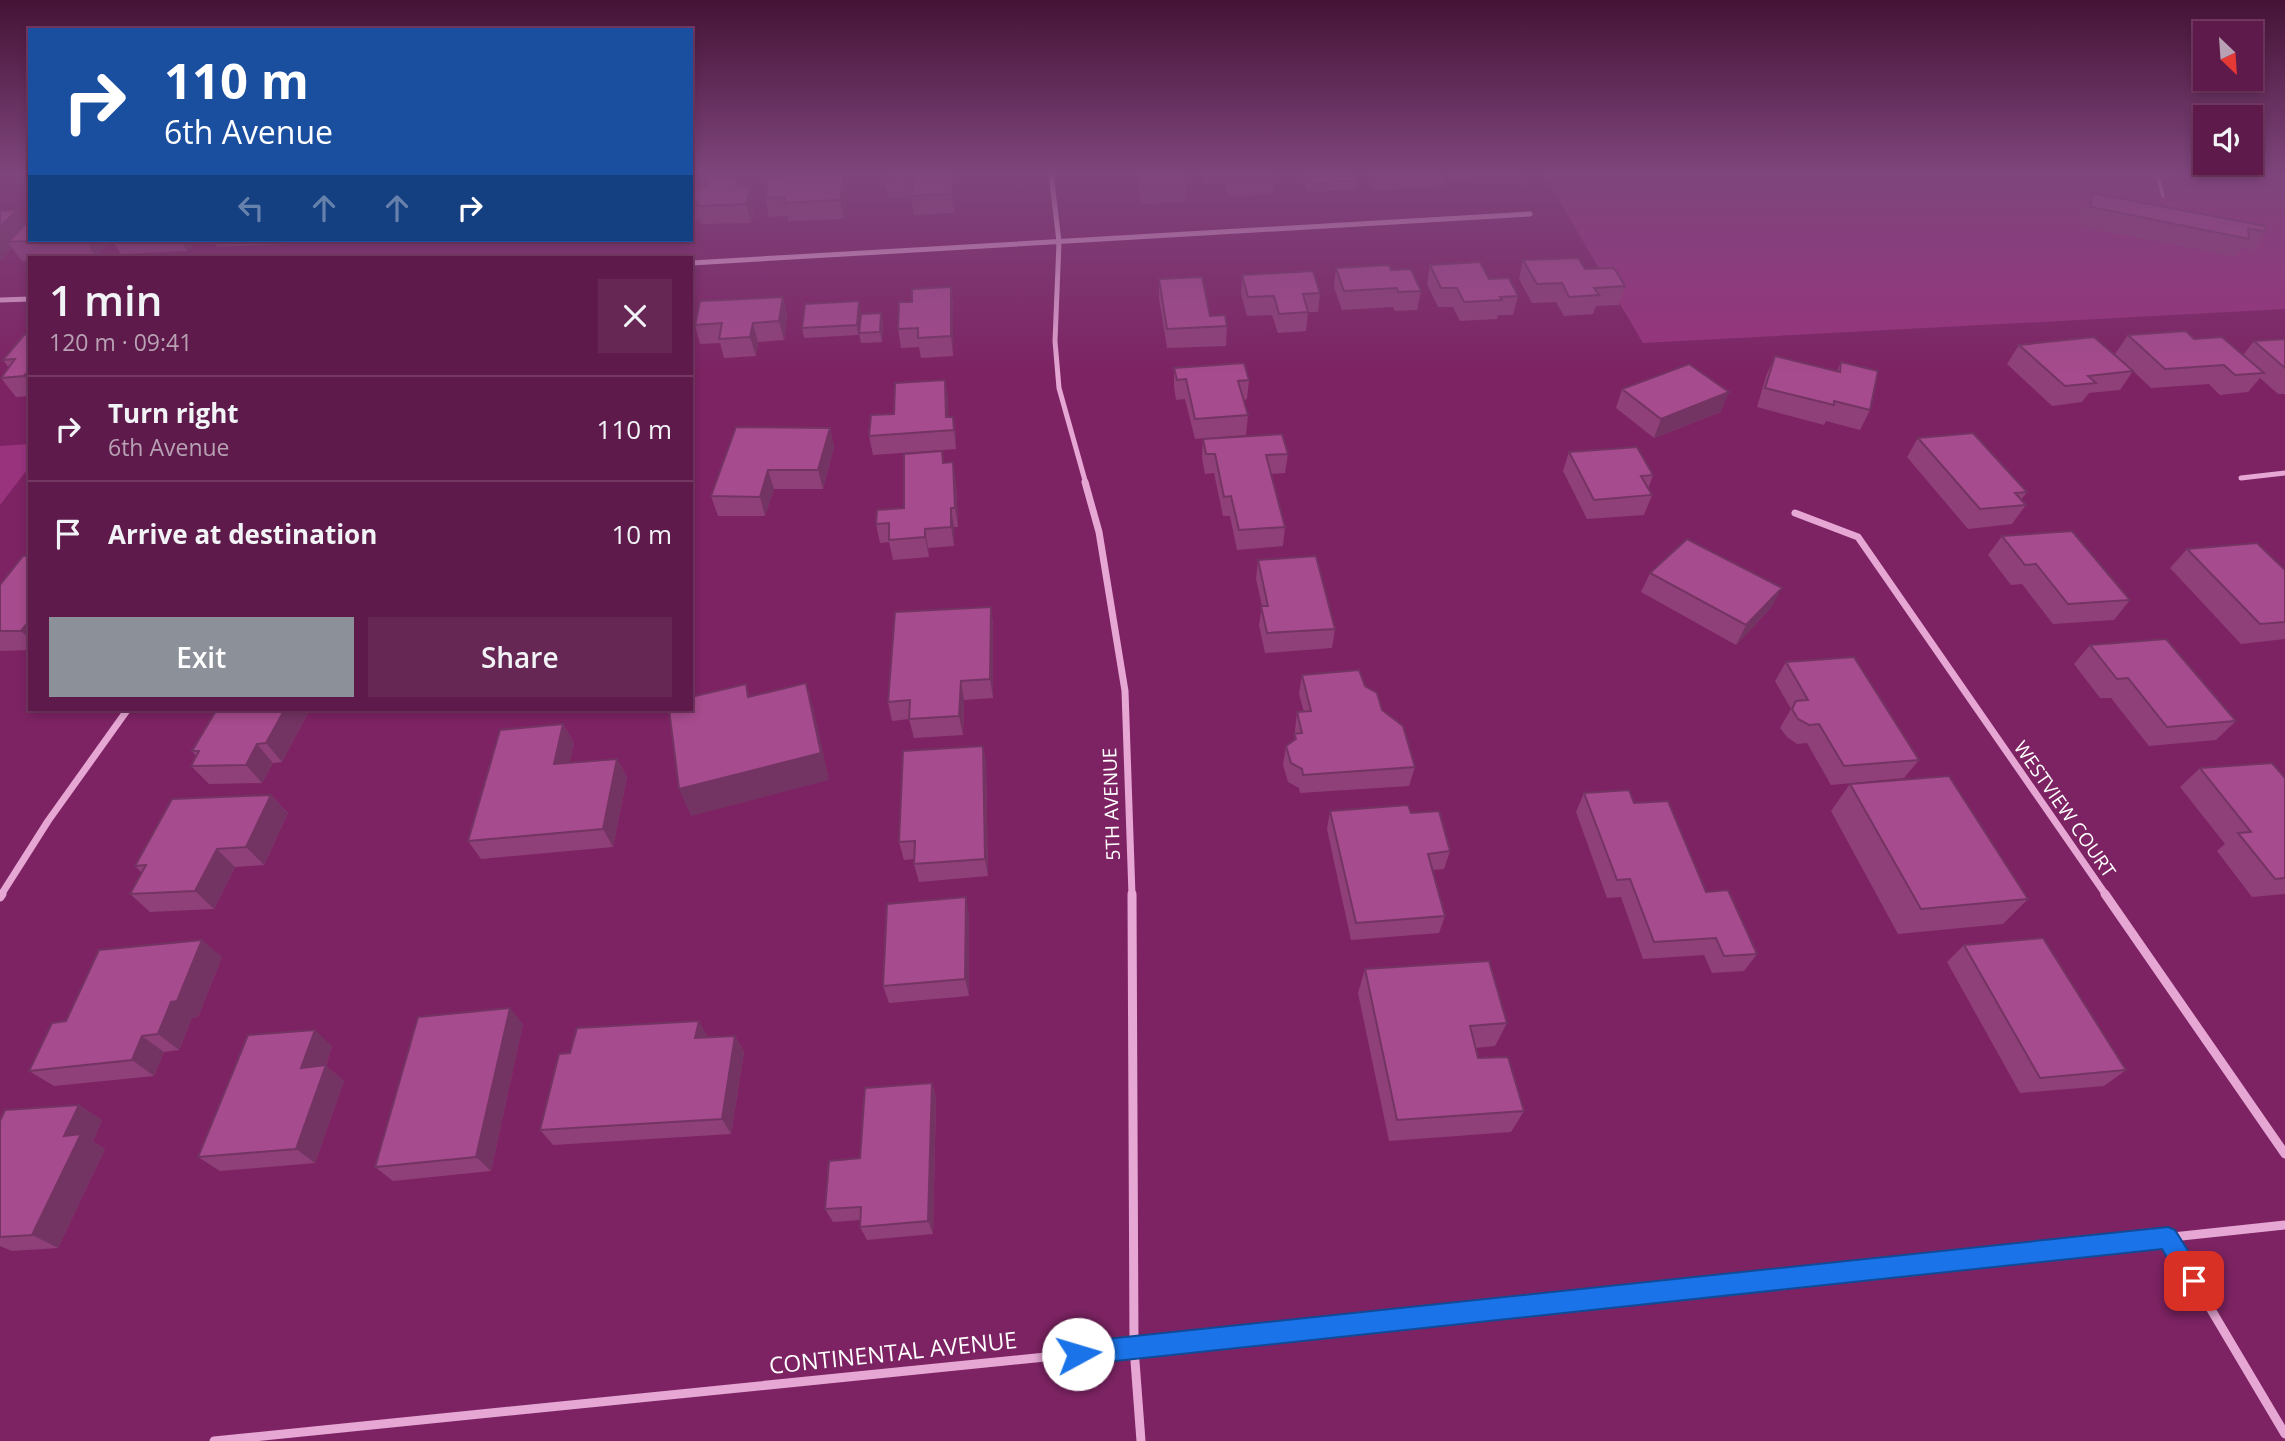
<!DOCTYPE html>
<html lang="en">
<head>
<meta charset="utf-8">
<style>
  :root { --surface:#5e1a4a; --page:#672754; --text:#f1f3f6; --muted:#b9a1b5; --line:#733862; --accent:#8c9099 }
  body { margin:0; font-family:"Open Sans",sans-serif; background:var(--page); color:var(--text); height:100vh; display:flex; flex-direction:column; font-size:26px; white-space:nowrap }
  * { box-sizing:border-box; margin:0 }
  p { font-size:23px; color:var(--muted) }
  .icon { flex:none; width:38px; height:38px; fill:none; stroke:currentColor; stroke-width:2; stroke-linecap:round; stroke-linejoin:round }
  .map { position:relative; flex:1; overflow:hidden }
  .drawer { position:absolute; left:28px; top:256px; width:665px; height:455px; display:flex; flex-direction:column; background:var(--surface); border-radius:0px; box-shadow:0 4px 10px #0003,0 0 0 2px var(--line) }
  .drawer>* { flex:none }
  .guide { position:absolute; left:28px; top:28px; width:665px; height:214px; border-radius:0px; box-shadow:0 4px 10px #0003,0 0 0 2px var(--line); background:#1a4fa0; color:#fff; overflow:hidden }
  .needle { width:46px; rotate:155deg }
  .tools { position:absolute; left:2193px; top:21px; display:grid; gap:14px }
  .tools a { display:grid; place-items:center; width:70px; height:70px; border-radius:0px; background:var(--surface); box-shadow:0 4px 10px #0003,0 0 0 2px var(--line); font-size:35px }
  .pin { position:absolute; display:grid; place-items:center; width:60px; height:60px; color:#fff; margin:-30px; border-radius:14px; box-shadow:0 4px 10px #0006 }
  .me { position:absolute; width:77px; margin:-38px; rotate:84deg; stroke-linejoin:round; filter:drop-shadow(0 0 5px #0008) }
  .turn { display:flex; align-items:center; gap:24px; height:147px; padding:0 21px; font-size:32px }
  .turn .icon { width:91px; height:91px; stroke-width:2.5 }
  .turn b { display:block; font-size:49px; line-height:60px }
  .lanes { display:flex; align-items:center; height:66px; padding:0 21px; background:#0003; justify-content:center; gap:35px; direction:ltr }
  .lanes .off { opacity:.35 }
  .round { display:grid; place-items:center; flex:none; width:74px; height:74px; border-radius:0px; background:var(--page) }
  .overview { display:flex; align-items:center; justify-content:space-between; height:119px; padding:0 21px }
  h1 { font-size:42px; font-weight:600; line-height:52px }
  .action { display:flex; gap:14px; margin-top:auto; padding:14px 21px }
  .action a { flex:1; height:80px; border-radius:0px; background:var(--accent); color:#fff; font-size:28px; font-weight:600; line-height:80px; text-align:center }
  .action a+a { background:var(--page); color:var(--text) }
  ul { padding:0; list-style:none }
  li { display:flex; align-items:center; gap:21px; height:105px; padding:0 21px; border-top:2px solid var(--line) }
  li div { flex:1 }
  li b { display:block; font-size:26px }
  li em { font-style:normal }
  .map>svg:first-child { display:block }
  .green { fill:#99337d }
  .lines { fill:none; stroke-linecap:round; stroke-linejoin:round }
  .service { stroke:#e6a7d4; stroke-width:3.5 }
  .minor-far2 { stroke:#e6a7d4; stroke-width:5 }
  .minor-far1 { stroke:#e6a7d4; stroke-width:7 }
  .minor { stroke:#e6a7d4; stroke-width:9 }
  .wall { fill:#8f4079 }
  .shaded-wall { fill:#743463 }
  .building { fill:#a64b8d; stroke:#743463; stroke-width:2 }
  .route { fill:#1a73e8; stroke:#114b97; stroke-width:2 }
  .labels { text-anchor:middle; stroke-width:5; stroke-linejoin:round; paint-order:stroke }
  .street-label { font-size:19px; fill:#fff; stroke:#7d2363 }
  .near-street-label { font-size:23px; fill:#fff; stroke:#7d2363 }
</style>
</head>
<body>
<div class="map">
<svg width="2285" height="1441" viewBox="0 0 2285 1441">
  <rect width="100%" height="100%" fill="#7d2363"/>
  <!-- green -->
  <path class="green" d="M1543,173H2285V309L1643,343Z
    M30,444V466L0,505V446Z"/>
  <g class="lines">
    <!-- service -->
    <path class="service" d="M2157,173L2163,196"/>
    <!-- minor-far2 -->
    <path class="minor-far2" d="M1051,173L1059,242L1055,341L1059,388L1086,484
      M691,263L1530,214
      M0,300L30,299
      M2241,478L2285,473"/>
    <!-- minor-far1 -->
    <path class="minor-far1" d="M1085,482L1099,532L1125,691L1132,895
      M1795,513L1858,537L2106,895
      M1,895L48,821L128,709"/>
    <!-- minor -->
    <path class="minor" d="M1132,894L1134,1348L1141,1441
      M2105,894L2285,1154
      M0,897L2,894
      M2168,1237L2285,1434
      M214,1441L1134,1348L2285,1225"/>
  </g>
  <!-- wall -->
  <path class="wall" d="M956,173L954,213L914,215L911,197L888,198L885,180Z
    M1137,173H1184L1186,184L1185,202L1141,204Z
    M1201,173H1273L1274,176L1273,194L1228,196L1224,183L1204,184Z
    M1288,173H1354L1357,181L1356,190L1308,192L1302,176V173Z
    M1366,173H1445L1442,187L1373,190Z
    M1450,173H1522L1520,183L1476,184L1475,181H1454Z
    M2285,175V219L2277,187Z
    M751,186L755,204L751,223L701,224L700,220L691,221V187Z
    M847,192L844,219L788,221L787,216L769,217L765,198Z
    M2092,193L2266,232L2253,251L2242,248L2236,257L2080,226V211Z
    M0,211L26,223L30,240H111L96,257H30V260L22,261L12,248L2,259H0Z
    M112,240H197L187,251L121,254Z
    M213,240H291L288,244L217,247Z
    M331,240H385L332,243Z
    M1523,260L1585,269L1625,286L1619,305L1596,306L1593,314L1564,316L1556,302L1532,303L1519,279Z
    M1430,265L1489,279L1518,296L1513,315H1498L1497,319L1460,321L1453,307H1438L1427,284Z
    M1336,268L1391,270L1421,291L1417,310L1395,311L1393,307L1342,310L1334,287Z
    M1242,275L1320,293L1318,312H1308L1306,331L1278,333L1272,315L1247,316L1241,294Z
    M1159,279L1210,316L1227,326L1226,346L1167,348L1159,298Z
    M951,287L953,306V356L921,358L919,347L901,348L898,329L912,302Z
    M783,297L787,316L784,340L758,342L756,356L724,358L720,343L700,344L695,325Z
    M861,311L858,335L804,338L802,328Z
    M881,313L883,323L882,342L861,343L859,333Z
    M30,334V396L16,397L1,378L9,368L3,360Z
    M2128,335L2194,339L2243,355L2254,341L2285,339V394H2278L2260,378L2248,392L2220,395L2209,384L2151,388L2133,371L2120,390L2089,393L2082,402L2052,406L2007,364L2019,345L2125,363L2115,354Z
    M1775,356L1837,371L1841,362L1870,410L1860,430L1826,421L1824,425L1757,407L1766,376Z
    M1174,368L1249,380L1247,399L1244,400L1248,415L1246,435L1195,439L1185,399L1176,400L1174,387Z
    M945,380L948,399V417H953L956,436V449L873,455L869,436L894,414Z
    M1622,389L1721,412L1654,438L1616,408Z
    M830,428L834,447L823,489H774L765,516H718L711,496Z
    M1918,438L2027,492L2021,500L2026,505L2012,524L1968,529L1907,457Z
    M1203,439L1288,454L1285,473L1271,474L1285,527L1283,546L1237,550L1230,516H1223L1214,473L1205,474L1202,458Z
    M1569,452L1653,475L1648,489L1652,495L1644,515L1587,519L1563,471Z
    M944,463L956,482L958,527H954V546L928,548L929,557L893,560L889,542L880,543L876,524L904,508Z
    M2002,536L2130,600L2114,620L2053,624L2022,584L2011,585L1988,555Z
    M2187,549L2285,570V639L2241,644L2170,568Z
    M30,556V650L0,651V585Z
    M1258,560L1335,629L1332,648L1265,653L1259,625L1262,606L1256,579Z
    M1650,573L1771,608L1736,645L1641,592Z
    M991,607L993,626V698L964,700L963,735L914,738L909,719L892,721L888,702Z
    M2090,645L2236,721L2216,740L2149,746L2111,698H2100L2074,664Z
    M1786,662L1919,760L1904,778L1831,785L1807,743L1797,744L1787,737L1780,728L1791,709L1775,681Z
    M1302,675L1365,686L1382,710L1415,767L1409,786L1300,793L1299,788L1288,782L1283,765L1286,746L1294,740L1297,712H1304L1299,694Z
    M310,709L282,762L273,763L262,783L209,784L191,766L196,756L192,751Z
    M563,724L574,743L569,763L617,759L627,777L613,847L481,859L468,841Z
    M983,746L986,764L988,876L919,882L914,864V859L904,860L899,842Z
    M2200,768L2285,778V894L2252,897L2217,851L2225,844L2180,787Z
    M1850,784L2028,899L2003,924L1898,934L1831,811Z
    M1584,793L1634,803L1757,954L1744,971L1712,973L1704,955L1643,959L1621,897L1607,898L1576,812Z
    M271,795L288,813L264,865L235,867L214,909L150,912L130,894L142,873L135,866Z
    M1330,811L1411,813L1450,851L1444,869L1433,870L1445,916L1439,933L1351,940L1327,829Z
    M969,914V996L889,1003L883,986Z
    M1964,945L2126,1070L2104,1086L2020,1093L1947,962Z
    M222,957L198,1017L192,1018L179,1050L164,1052L154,1076L54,1086L29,1071L66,1021Z
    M1365,969L1507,1023L1495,1046L1475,1048L1478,1058L1524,1111L1511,1132L1389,1141L1358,993Z
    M523,1024L491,1171L393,1181L375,1167Z
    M735,1036L744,1052L731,1134L553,1145L540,1130L708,1037Z
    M332,1046L326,1066L344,1081L315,1163L220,1171L198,1157Z
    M932,1083L936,1098L933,1234L867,1240L860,1227L861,1220L833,1222L825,1209L860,1158Z
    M79,1105L102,1120L93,1141L105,1149L58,1248L12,1251L0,1246V1121Z"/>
  <!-- shaded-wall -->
  <path class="shaded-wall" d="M0,173H15L4,183L0,177Z
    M953,173H956L954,213L952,194Z
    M844,174L847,192L844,219L840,200Z
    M751,186L755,204L751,223L746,204Z
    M17,210L30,228L8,242L12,248L2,259L0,257V227Z
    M85,240H111L96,257Z
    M180,240H197L187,251Z
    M951,287L953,306V356L951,336Z
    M783,297L787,316L784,340L779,321Z
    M859,301L861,311L858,335L857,325Z
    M881,313L883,323L882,342L880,332Z
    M753,323L758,342L756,356L750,337Z
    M30,369V383L24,376Z
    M945,380L948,399L949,430L946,417Z
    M1729,392L1721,412L1654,438L1661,419Z
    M953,417L956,436V449L954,430Z
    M830,428L834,447L823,489L818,470Z
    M691,445L693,451L691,462Z
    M953,462L956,482L958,527L955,508Z
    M768,470L774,489L765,516L760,497Z
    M951,508L954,527V546L951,527Z
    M925,529L928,548L929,557L925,537Z
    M1782,588L1771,608L1736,645L1746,625Z
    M991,607L993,626V698L990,679Z
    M30,620V639L21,631Z
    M961,681L964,700L963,735L959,716Z
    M806,683L814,711L829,780L691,816L679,789Z
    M285,709H310L282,762L266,743Z
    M563,724L574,743L565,783L554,764Z
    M257,744L273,763L262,783L246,765Z
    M983,746L986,764L988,876L985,859Z
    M617,759L627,777L613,847L603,829Z
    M271,795L288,813L264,865L246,847Z
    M217,849L235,867L214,909L195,891Z
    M966,897L969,914V996L965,979Z
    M202,940L222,957L198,1017L192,1018L179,1050L158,1034L171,1002Z
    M510,1008L523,1024L491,1171L476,1157Z
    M699,1021L708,1037L695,1038Z
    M315,1030L332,1046L326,1066L344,1081L315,1163L296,1149L301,1068Z
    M142,1036L164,1052L154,1076L132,1060Z
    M735,1036L744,1052L731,1134L722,1119Z
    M932,1083L936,1098L933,1234L928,1221Z
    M79,1105L102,1120L93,1141L105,1149L58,1248L32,1235L64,1136Z"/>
  <!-- building -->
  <path class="building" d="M886,173H953L952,194L911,196L913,179L885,180Z
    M1139,173H1184L1186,184L1141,185Z
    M1227,173H1273L1274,176L1229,178Z
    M1305,173H1354L1357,181L1309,183Z
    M844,174L840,200L784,203L785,197L765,198L769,177Z
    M737,177L735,186H751L746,204L696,206L698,202H691V187L708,186L710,178Z
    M2092,193L2265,226L2266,232L2248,228L2249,239L2091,207Z
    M17,210L0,227V211Z
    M29,220H30V240H49L8,242Z
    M1578,258L1585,269L1614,268L1625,286L1594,288L1599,295L1569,297L1562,283L1537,284L1523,260Z
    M1480,262L1489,279L1509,278L1518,296L1500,297L1502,300L1464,302L1457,288H1441L1430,265Z
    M1389,265L1391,270L1411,269L1421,291L1398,292L1397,288L1344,291L1336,268Z
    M1313,271L1320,293L1303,294L1308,312L1279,314L1274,296L1248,297L1242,275Z
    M1202,277L1210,316L1225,315L1227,326L1167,329L1159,279Z
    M951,287V336L918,338V328L898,329L899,302H912V289Z
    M783,297L779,321L753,323L750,337L719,339L722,323L695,325L700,301Z
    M859,301L857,325L802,328L805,304Z
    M881,313L880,332L859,333L861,314Z
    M2186,331L2194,339L2222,337L2264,373L2235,375L2224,365L2165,369L2128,335Z
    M30,334V369L24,376L1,378L15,359L3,360L24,335Z
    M2094,337L2133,371L2088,376L2096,383L2065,386L2019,345Z
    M2285,339V368L2254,341Z
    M1775,356L1840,372L1841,362L1878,371L1870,410L1834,401V405L1765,388Z
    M1244,363L1249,380L1238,381L1248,415L1195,419L1186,379L1177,380L1174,368Z
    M1689,364L1729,392L1661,419L1622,389Z
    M945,380L946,417H953L954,430L869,436L871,415L894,414L895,383Z
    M736,427L830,428L818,470H768L760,497L711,496Z
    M1973,433L2027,492L2015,493L2026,505L1980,509L1918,438Z
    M1282,434L1288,454L1266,455L1285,527L1239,530L1231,496L1224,497L1215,454H1206L1203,439Z
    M1637,447L1653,475L1641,476L1652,495L1594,500L1569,452Z
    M942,451L943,463L953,462L955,508H951V527L925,529V537L889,540V523L876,524L877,510L904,508V454Z
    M2072,531L2130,600L2068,604L2036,564L2025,565L2002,536Z
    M1687,539L1782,588L1746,625L1650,573Z
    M2257,543L2285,570V622L2260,624L2187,549Z
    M23,556H30V620L21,631H0V585Z
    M1316,556L1335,629L1267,633L1261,606H1268L1258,560Z
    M991,607L990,679L961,681L959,716L909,719L910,700L888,702L895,612Z
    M2166,639L2236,721L2167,727L2128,678L2117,679L2090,645Z
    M1854,657L1919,760L1844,766L1819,724L1809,725L1798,719L1792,709L1796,701L1808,700L1786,662Z
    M1359,670L1365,686L1377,693L1382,710L1403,726L1415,767L1303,775L1302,769L1291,763L1286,746L1296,739L1294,734L1302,733L1297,712L1311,711L1302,675Z
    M806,683L821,753L679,789L669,709H691V697L746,684L748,697Z
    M217,709H285L266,743L257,744L246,765L191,766L199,751H192Z
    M563,724L554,764L617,759L603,829L468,841L500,730Z
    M983,746L985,859L914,864L915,841L899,842L903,751Z
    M2272,763L2285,778V878L2275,879L2238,833L2251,832L2200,768Z
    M1949,776L2028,899L1921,909L1850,784Z
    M1629,790L1634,803L1668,801L1706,892L1728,890L1757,954L1724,956L1716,938L1654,942L1630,879L1617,880L1584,793Z
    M271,795L246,847L217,849L195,891L130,894L146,865L135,866L172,799Z
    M1408,805L1411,813L1439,811L1450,851L1428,854L1445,916L1356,923L1330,811Z
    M966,897L965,979L883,986L887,904Z
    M2043,938L2126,1070L2040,1078L1964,945Z
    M202,940L177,1001L171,1002L158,1034L142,1036L132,1060L29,1071L52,1023L66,1021L99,950Z
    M1489,961L1507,1023L1470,1026L1478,1058L1508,1057L1524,1111L1397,1120L1365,969Z
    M510,1008L476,1157L375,1167L418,1017Z
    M699,1021L695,1038L735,1036L722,1119L540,1130L559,1054L570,1053L577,1028Z
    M315,1030L301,1068L326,1065L296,1149L198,1157L248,1035Z
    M932,1083L928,1221L860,1227L861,1207L825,1209L829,1161L860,1158L865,1088Z
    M79,1105L64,1136L81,1134L32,1235L0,1237V1121L5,1110Z"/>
  <!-- sky -->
  <linearGradient id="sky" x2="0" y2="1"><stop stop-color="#451336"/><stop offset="0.46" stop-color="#7e457c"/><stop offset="1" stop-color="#7e457c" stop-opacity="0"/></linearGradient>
  <rect width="2285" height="375" fill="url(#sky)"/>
  <!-- route -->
  <path class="route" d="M2168,1227L2175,1230L2202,1273L2205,1281L2202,1289L2194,1292L2186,1289L2162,1249L1078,1365L1070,1362L1066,1354L1070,1346L1078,1342Z"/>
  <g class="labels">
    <!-- street labels -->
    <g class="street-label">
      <text transform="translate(1111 804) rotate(-92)" y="7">5TH AVENUE</text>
      <text transform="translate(2065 809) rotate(55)" y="7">WESTVIEW COURT</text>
    </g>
    <!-- near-street labels -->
    <g class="near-street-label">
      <text transform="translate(893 1353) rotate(-6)" y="8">CONTINENTAL AVENUE</text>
    </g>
  </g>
</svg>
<div class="tools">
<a><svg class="needle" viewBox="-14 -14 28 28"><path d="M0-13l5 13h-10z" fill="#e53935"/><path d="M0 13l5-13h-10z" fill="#b9a1b5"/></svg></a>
<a><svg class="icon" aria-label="sound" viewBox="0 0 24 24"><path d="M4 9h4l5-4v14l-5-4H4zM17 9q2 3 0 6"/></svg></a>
</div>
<div class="pin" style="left:2194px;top:1281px;background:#d93025"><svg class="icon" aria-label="arrive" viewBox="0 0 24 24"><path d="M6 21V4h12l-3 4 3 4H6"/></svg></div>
<svg class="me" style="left:1078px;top:1354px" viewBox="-20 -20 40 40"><circle r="19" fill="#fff"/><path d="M0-13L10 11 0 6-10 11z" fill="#1a73e8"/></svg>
<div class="guide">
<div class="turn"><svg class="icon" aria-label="right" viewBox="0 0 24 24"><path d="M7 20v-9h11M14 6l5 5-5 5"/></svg><div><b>110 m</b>6th Avenue</div></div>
<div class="lanes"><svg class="icon off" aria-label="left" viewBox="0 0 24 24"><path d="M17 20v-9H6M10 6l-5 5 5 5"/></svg><svg class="icon off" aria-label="ahead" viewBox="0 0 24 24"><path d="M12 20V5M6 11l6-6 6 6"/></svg><svg class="icon off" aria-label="ahead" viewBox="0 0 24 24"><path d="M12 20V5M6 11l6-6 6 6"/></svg><svg class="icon" aria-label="right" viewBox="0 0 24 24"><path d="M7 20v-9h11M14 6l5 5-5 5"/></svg></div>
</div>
<section class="drawer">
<div class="overview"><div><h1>1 min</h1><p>120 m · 09:41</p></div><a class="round"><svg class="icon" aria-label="close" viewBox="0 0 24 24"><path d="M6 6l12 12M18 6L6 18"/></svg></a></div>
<ul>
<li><svg class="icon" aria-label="right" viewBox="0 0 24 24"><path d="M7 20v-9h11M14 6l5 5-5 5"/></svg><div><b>Turn right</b><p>6th Avenue</p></div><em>110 m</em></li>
<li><svg class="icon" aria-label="arrive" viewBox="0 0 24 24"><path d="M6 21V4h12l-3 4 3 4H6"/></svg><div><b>Arrive at destination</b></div><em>10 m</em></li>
</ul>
<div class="action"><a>Exit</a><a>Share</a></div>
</section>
</div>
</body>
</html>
